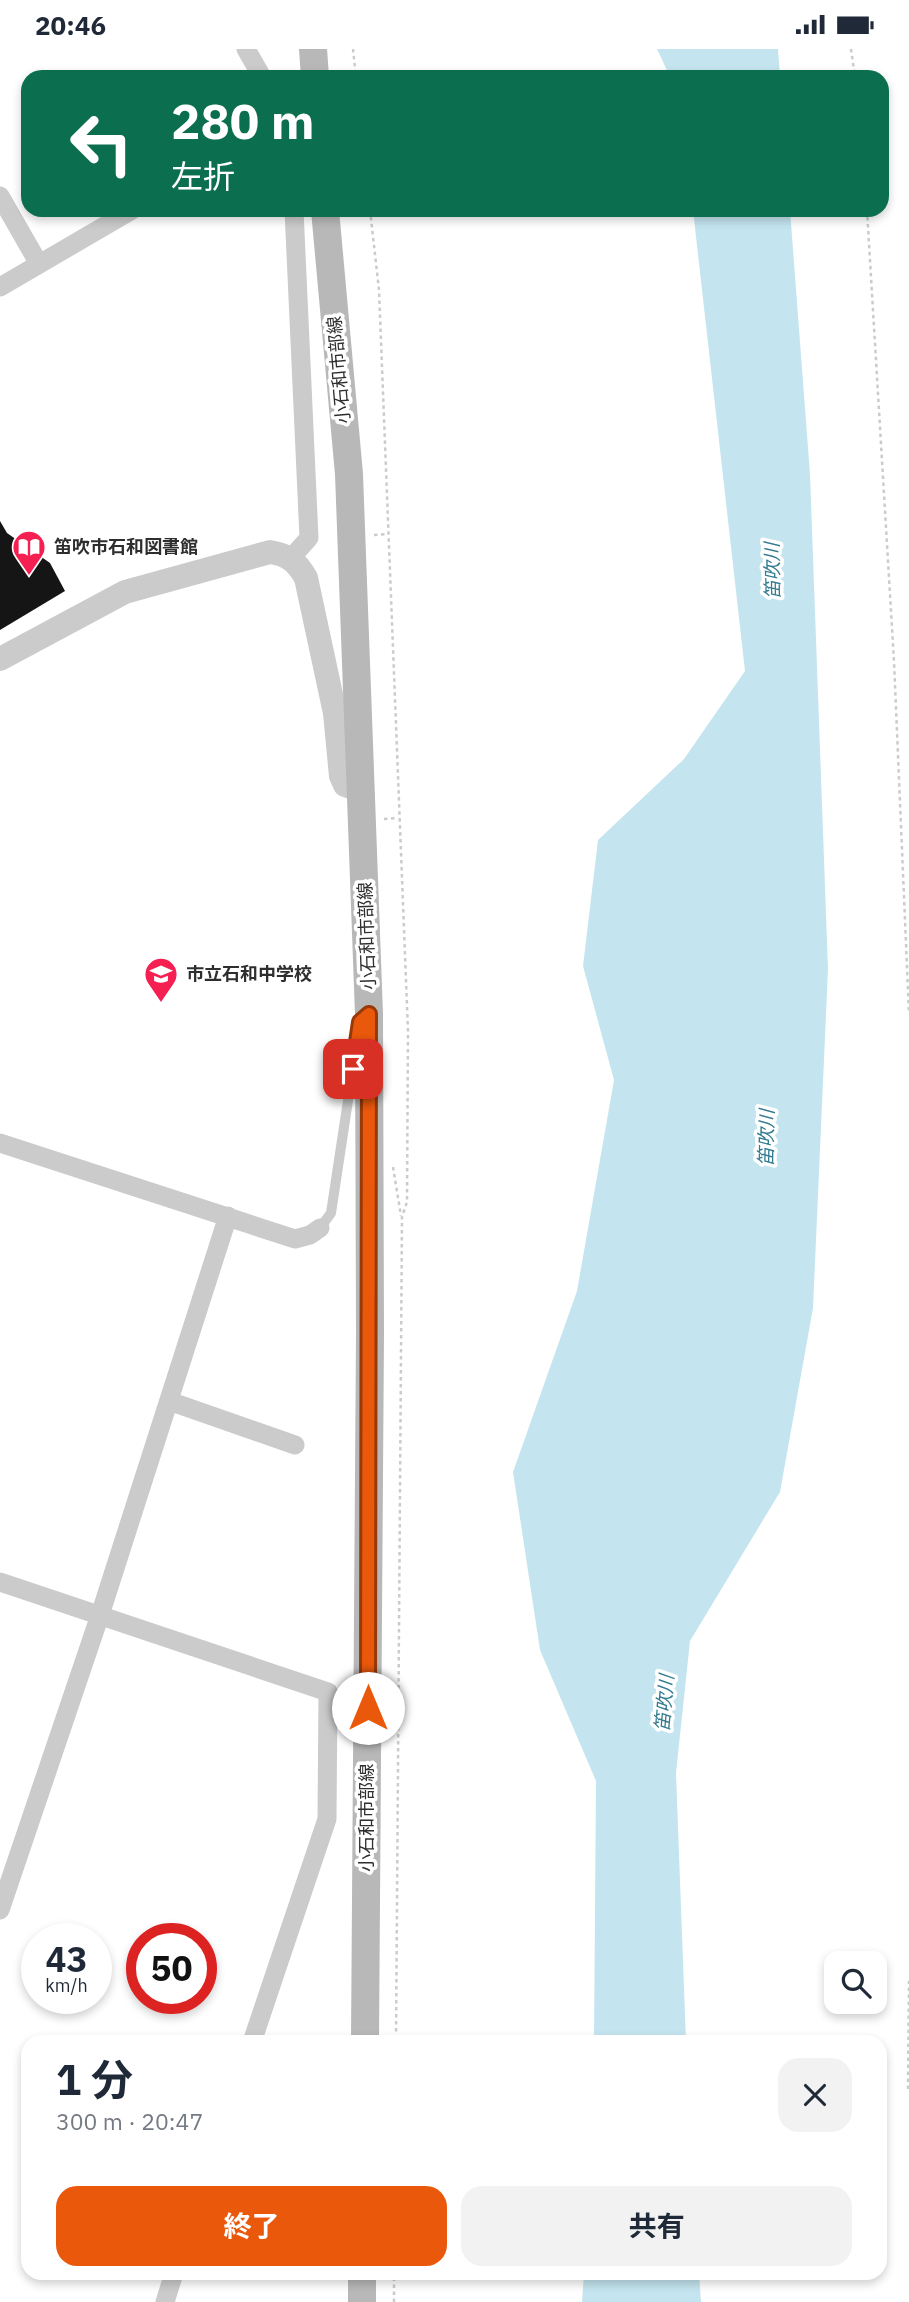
<!DOCTYPE html>
<html lang="ja">
<head>
<meta charset="utf-8">
<style>
  :root { --surface:#fff; --page:#f2f2f3; --text:#1f2937; --muted:#747a83; --accent:#ea580c }
  body { margin:0; font-family:"IBM Plex Sans","Noto Sans JP",sans-serif; background:var(--page); color:var(--text); height:100vh; display:flex; flex-direction:column; font-size:26px; white-space:nowrap }
  * { box-sizing:border-box; margin:0 }
  p { font-size:23px; color:var(--muted) }
  .icon { flex:none; width:38px; height:38px; fill:none; stroke:currentColor; stroke-width:2; stroke-linecap:round; stroke-linejoin:round }
  .map { position:relative; flex:1; overflow:hidden }
  .side { position:absolute; left:21px; top:1986px; width:866px; height:245px; display:flex; flex-direction:column; background:var(--surface); border-radius:21px; box-shadow:0 4px 10px #0003 }
  .side>* { flex:none }
  .guide { position:absolute; left:21px; top:21px; width:868px; height:147px; border-radius:21px; box-shadow:0 4px 10px #0003; background:#0b6e4f; color:#fff; overflow:hidden }
  .buttons { position:absolute; left:824px; top:1902px; display:grid; gap:14px }
  .buttons a { display:grid; place-items:center; width:63px; height:63px; border-radius:14px; background:var(--surface); box-shadow:0 4px 10px #0003; font-size:35px }
  .speed { position:absolute; left:21px; top:1874px; display:flex; gap:14px; font-size:35px; font-weight:700; text-align:center }
  .speed>* { display:grid; place-content:center; width:91px; height:91px; border-radius:50%; background:var(--surface); box-shadow:0 4px 10px #0003; line-height:1 }
  .speed small { font-size:18px; font-weight:400 }
  .speed .limit { border:10px solid #d22; background:#fff; color:#111 }
  .pin { position:absolute; display:grid; place-items:center; width:60px; height:60px; color:#fff; margin:-30px; border-radius:14px; box-shadow:0 4px 10px #0006 }
  .me { position:absolute; width:77px; margin:-38px; rotate:0deg; stroke-linejoin:round; filter:drop-shadow(0 0 5px #0008) }
  .turn { display:flex; align-items:center; gap:24px; height:147px; padding:0 35px; font-size:32px }
  .turn .icon { width:91px; height:91px; stroke-width:2.5 }
  .turn b { display:block; font-size:49px; line-height:60px }
  .round { display:grid; place-items:center; flex:none; width:74px; height:74px; border-radius:21px; background:var(--page) }
  .summary { display:flex; align-items:center; justify-content:space-between; height:119px; padding:0 35px }
  h1 { font-size:42px; font-weight:700; line-height:52px }
  .button { display:flex; gap:14px; margin-top:auto; padding:14px 35px }
  .button a { flex:1; height:80px; border-radius:21px; background:var(--accent); color:#fff; font-size:28px; font-weight:700; line-height:80px; text-align:center }
  .button a+a { background:var(--page); color:var(--text) }
  .status { display:flex; justify-content:space-between; align-items:center; height:49px; padding:0 35px; background:var(--surface); direction:ltr }
  .status svg { height:19px; fill:currentColor }
  .map>svg:first-child { display:block }
  .water { fill:#c4e5ef }
  .building { fill:#151515 }
  .lines { fill:none; stroke-linecap:round; stroke-linejoin:round }
  .path { stroke:#cbcbcb; stroke-width:2.5; stroke-dasharray:3.5 3.5; stroke-linecap:butt }
  .service { stroke:#cbcbcb; stroke-width:10 }
  .minor { stroke:#cbcbcb; stroke-width:19 }
  .tertiary { stroke:#cbcbcb; stroke-width:24 }
  .secondary { stroke:#b8b8b8; stroke-width:28 }
  .route-casing { stroke:#983908; stroke-width:18 }
  .route { stroke:#ea580c; stroke-width:12 }
  .labels { text-anchor:middle; stroke-width:7; stroke-linejoin:round; paint-order:stroke }
  .street-label { font-size:18px; fill:#2e2e2e; stroke:#fff }
  .poi-label { font-size:18px; font-weight:bold; fill:#2e2e2e; stroke:#fff; text-anchor:start }
  .water-label { font-size:19px; font-style:italic; fill:#327b90; stroke:#fff }
</style>
</head>
<body>
<div class="status"><b>20:46</b><svg viewBox="0 0 49 12"><path d="M0 12V9h3v3zM5 12V6h3v6zM10 12V3h3v9zM15 12V0h3v12zM26 1h20v11H26zM47 4h2v5h-2z"/></svg></div>
<div class="map">
<svg width="909" height="2253" viewBox="0 0 909 2253">
  <rect width="100%" height="100%" fill="#fff"/>
  <!-- water -->
  <path class="water" d="M657,0H778L780,28H670Z
    M693,161H790L810,425L828,920L813,1259L780,1443L690,1592L676,1724L686,1993H594L596,1732L540,1601L513,1423L577,1242L614,1031L583,917L598,791L684,710L745,622Z
    M584,2224H699L701,2253H582Z"/>
  <!-- building -->
  <path class="building" d="M0,472L7,484L50,514L65,542L0,581Z"/>
  <g class="lines">
    <!-- path -->
    <path class="path" d="M353,0L356,28
      M851,0L855,28
      M370,161L379,241L408,982L407,1153L402,1168L396,1993
      M867,161L894,612L909,965
      M374,486L388,485
      M384,770L398,769
      M393,1118L401,1167
      M908,2040L909,1932
      M394,2253V2224"/>
    <!-- service -->
    <path class="service" d="M320,1179L331,1164L357,992"/>
    <!-- minor -->
    <path class="minor" d="M246,0L262,28
      M0,147L39,215
      M0,238L132,161
      M291,509L309,489L294,161
      M0,1094L295,1190L310,1186L320,1179
      M169,1352L295,1396
      M0,1533L328,1643L327,1770L252,1993
      M0,1861L100,1566L228,1167
      M165,2253L174,2224"/>
    <!-- tertiary -->
    <path class="tertiary" d="M0,610L125,543L270,503C289,506 297,513 306,529L335,664L341,727L345,736L362,742"/>
    <!-- secondary -->
    <path class="secondary" d="M313,0L315,28
      M325,161L349,425L369,965L370,1285L365,1993
      M362,2253V2224"/>
  </g>
  <g class="lines">
    <defs>
      <path id="route" d="M353,1020L360,973L369,965L368,1659"/>
    </defs>
    <!-- route casing -->
    <use href="#route" class="route-casing"/>
    <!-- route -->
    <use href="#route" class="route"/>
  </g>
  <!-- icons -->
  <defs>
    <symbol id="library-pin" viewBox="-11 -11 22 30"><path d="M0 17L-7.5 6A9.5 9.5 0 1 1 7.5 6Z" fill="#f52051" stroke="#fff"/><path d="M-6-4Q-3-5.5-.7-3.5V5Q-3 3-6 4ZM6-4Q3-5.5 .7-3.5V5Q3 3 6 4Z" fill="#fff"/></symbol>
    <symbol id="school-pin" viewBox="-11 -11 22 30"><path d="M0 17L-7.5 6A9.5 9.5 0 1 1 7.5 6Z" fill="#f52051" stroke="#fff"/><path d="M0-5L7-2L0 1L-7-2ZM-4 1L0 2.5L4 1V4Q0 6-4 4Z" fill="#fff"/></symbol>
  </defs>
  <g fill-rule="evenodd">
    <use href="#library-pin" x="10" y="479" width="38" height="52"/>
    <use href="#school-pin" x="142" y="906" width="38" height="52"/>
  </g>
  <g class="labels">
    <!-- street labels -->
    <g class="street-label">
      <text transform="translate(339 321) rotate(-95)" y="6">小石和市部線</text>
      <text transform="translate(367 887) rotate(-92)" y="6">小石和市部線</text>
      <text transform="translate(367 1769) rotate(-90)" y="6">小石和市部線</text>
    </g>
    <!-- poi labels -->
    <g class="poi-label">
      <text x="54" y="504">笛吹市石和図書館</text>
      <text x="186" y="931">市立石和中学校</text>
    </g>
    <!-- water labels -->
    <g class="water-label">
      <text transform="translate(772 522) rotate(-91)" y="7">笛吹川</text>
      <text transform="translate(766 1089) rotate(-89)" y="7">笛吹川</text>
      <text transform="translate(664 1654) rotate(-85)" y="7">笛吹川</text>
    </g>
  </g>
</svg>
<div class="buttons">
<a><svg class="icon" aria-label="search" viewBox="0 0 24 24"><circle cx="10" cy="10" r="6"/><path d="M15 15l6 6"/></svg></a>
</div>
<div class="speed"><div>43<small>km/h</small></div><div class="limit">50</div></div>
<div class="pin" style="left:353px;top:1020px;background:#d93025"><svg class="icon" aria-label="arrive" viewBox="0 0 24 24"><path d="M6 21V4h12l-3 4 3 4H6"/></svg></div>
<svg class="me" style="left:368px;top:1659px" viewBox="-20 -20 40 40"><circle r="19" fill="#fff"/><path d="M0-13L10 11 0 6-10 11z" fill="#ea580c"/></svg>
<div class="guide">
<div class="turn"><svg class="icon" aria-label="left" viewBox="0 0 24 24"><path d="M17 20v-9H6M10 6l-5 5 5 5"/></svg><div><b>280 m</b>左折</div></div>
</div>
<section class="side">
<div class="summary"><div><h1>1 分</h1><p>300 m · 20:47</p></div><a class="round"><svg class="icon" aria-label="close" viewBox="0 0 24 24"><path d="M6 6l12 12M18 6L6 18"/></svg></a></div>
<div class="button"><a>終了</a><a>共有</a></div>
</section>
</div>
</body>
</html>
